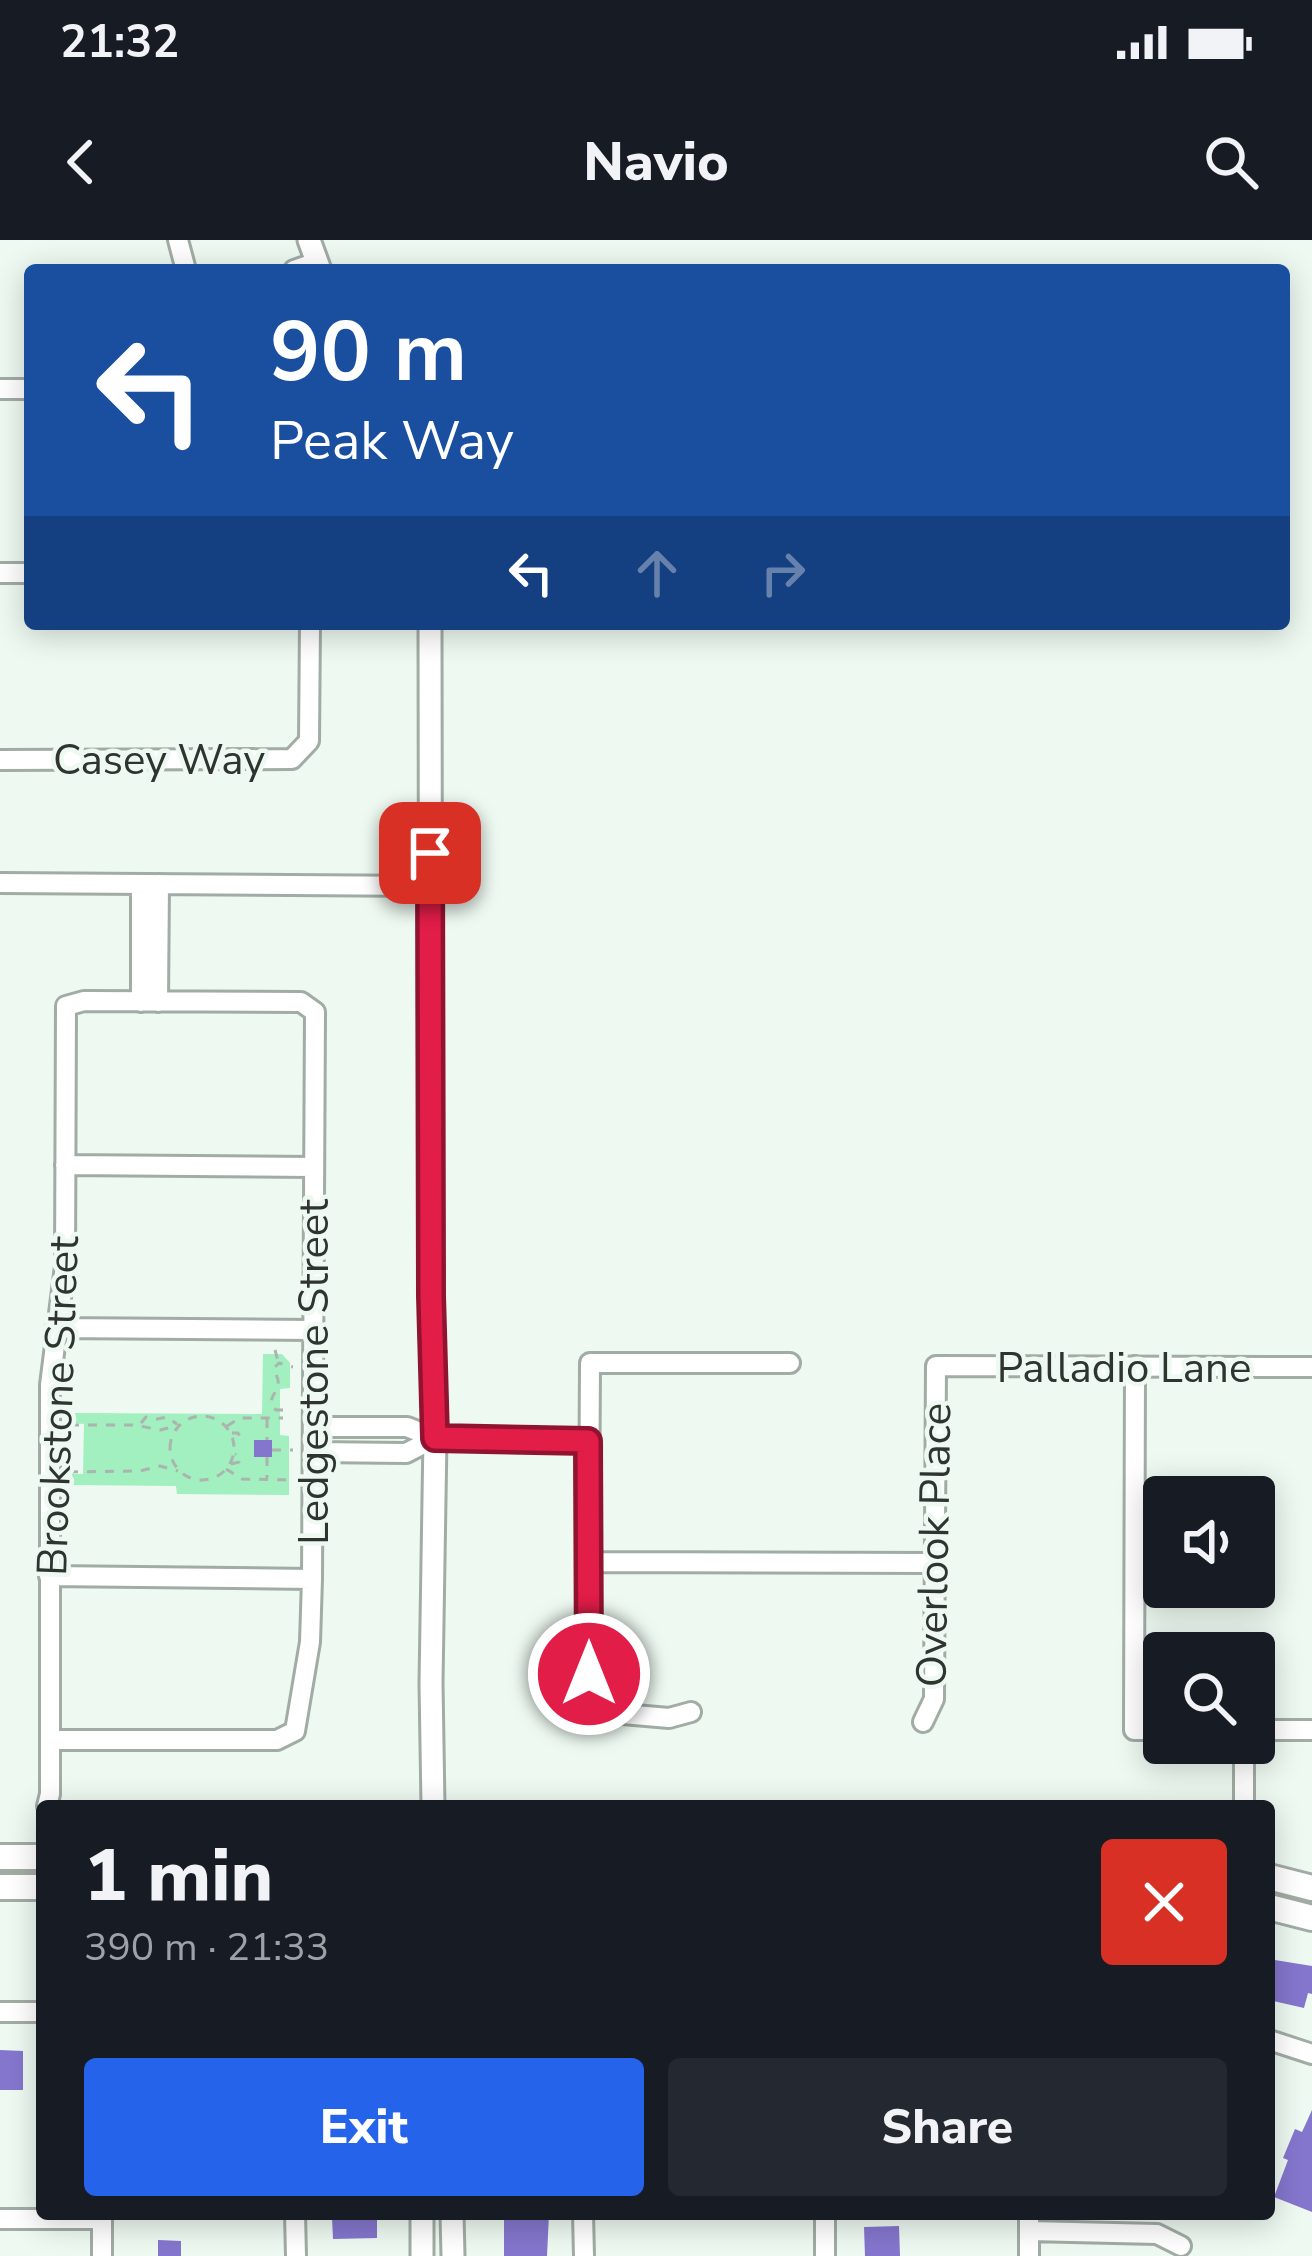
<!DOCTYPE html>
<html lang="en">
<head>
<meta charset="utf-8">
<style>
  :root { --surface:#171b24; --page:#242831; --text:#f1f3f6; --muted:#9ea1a6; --accent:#2563eb }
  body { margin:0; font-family:"Nunito Sans",sans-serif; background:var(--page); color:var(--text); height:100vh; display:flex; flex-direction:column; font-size:45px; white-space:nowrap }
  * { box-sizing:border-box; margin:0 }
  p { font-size:39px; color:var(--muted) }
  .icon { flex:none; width:66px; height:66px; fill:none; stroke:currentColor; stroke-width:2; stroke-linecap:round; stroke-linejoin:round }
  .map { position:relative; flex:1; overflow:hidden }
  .sheet { position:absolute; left:36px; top:1560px; width:1239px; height:420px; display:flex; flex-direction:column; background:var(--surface); border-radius:12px; box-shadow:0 6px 30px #0003 }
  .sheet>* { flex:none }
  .banner { position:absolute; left:24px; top:24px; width:1266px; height:366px; border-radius:12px; box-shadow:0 6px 30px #0003; background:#1a4fa0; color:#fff; overflow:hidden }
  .fabs { position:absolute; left:1143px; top:1236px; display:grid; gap:24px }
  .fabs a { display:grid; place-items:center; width:132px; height:132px; border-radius:12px; background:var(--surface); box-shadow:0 6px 30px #0003; font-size:60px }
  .pin { position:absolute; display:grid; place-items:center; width:102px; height:102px; color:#fff; margin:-51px; border-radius:24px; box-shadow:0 6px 18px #0006 }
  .me { position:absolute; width:132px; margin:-66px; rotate:0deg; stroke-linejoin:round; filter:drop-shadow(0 0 9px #0008) }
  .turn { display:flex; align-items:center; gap:42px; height:252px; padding:0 48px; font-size:54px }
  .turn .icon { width:156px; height:156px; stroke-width:2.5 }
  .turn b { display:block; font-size:84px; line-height:102px }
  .lanes { display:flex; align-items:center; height:114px; padding:0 48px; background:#0003; justify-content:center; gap:60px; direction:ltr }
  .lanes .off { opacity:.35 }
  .round { display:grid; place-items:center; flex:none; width:126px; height:126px; border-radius:12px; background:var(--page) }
  .summary { display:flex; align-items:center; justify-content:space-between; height:204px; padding:0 48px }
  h1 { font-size:72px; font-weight:800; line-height:90px }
  .primary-button { display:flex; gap:24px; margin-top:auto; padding:24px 48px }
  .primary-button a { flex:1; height:138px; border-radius:12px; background:var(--accent); color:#fff; font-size:48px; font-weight:800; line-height:138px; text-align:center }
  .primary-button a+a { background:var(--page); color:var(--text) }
  .status { display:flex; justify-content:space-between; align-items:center; height:84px; padding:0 60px; background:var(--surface); direction:ltr }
  .status svg { height:33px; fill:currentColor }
  header { display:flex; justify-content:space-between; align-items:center; height:156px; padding:0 48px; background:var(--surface); font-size:54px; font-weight:800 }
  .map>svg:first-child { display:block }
  .green { fill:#a2efbf }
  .building { fill:#8476cd }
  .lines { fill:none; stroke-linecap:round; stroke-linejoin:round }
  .minor-casing { stroke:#a1aca4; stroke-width:24 }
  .tertiary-casing { stroke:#a1aca4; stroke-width:27 }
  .secondary-casing { stroke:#a1aca4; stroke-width:30 }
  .path { stroke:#abb4ae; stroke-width:3; stroke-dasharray:9 9; stroke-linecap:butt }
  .minor { stroke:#fff; stroke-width:18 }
  .tertiary { stroke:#fff; stroke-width:21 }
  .secondary { stroke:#fff; stroke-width:24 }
  .route-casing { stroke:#92132f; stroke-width:30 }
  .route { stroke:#e11d48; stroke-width:21 }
  .labels { text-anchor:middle; stroke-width:9; stroke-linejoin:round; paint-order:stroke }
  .street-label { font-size:42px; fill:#2f3431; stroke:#edf9f1 }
</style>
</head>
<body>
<div class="status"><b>21:32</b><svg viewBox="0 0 49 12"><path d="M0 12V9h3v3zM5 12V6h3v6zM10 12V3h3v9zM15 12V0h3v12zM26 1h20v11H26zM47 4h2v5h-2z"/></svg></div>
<header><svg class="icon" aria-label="back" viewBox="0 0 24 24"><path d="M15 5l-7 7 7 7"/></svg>Navio<svg class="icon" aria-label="search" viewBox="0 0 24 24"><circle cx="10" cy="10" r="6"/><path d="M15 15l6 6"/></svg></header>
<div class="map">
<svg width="1312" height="2016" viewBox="0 0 1312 2016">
  <rect width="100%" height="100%" fill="#edf9f1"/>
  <!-- green -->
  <path class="green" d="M263,1114H282L290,1123V1148L280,1149V1195L289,1196V1255L177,1254L176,1246L72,1245V1234H83L84,1184L72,1183V1173L262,1174Z"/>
  <!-- building -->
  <path class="building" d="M254,1200H272V1217H254Z
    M1269,1719L1312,1726V1754L1308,1753L1304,1768L1269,1760Z
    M0,1810L23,1811V1850H0Z
    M1312,1870V1972L1274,1957L1288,1920L1283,1918L1295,1889L1302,1892Z
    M342,1974H377V1998L333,1999L332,1978H342Z
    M504,1974H549L547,2016H504Z
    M899,1986L900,2016H865L864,1987Z
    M158,2000L181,2001V2016H158Z"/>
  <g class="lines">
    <defs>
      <path id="minor" d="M178,0L186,30
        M294,30L317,22
        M0,149H30
        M0,333H30
        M0,520L292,519L309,501L310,384
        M0,643L431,646
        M141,762V644
        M158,762L159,644
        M65,925L314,927
        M56,1088L313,1090
        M1135,1126L1134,1490H1164
        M313,1187H407L435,1198L588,1201
        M313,1212L406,1213L435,1198
        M589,1322L935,1323
        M49,1336L312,1339
        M691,1472L669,1478L588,1471L590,1123H790
        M923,1482L934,1459L936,1126L1312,1127
        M1254,1490H1312
        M1244,1503V1566
        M47,1566L50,1554V1145L65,1026L66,766L84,761L301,762L315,772L312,1339L310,1402L295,1491L277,1500H50
        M0,1772H42
        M1269,1800L1312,1814
        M295,1974L296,2016
        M583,1974L584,2016
        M825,1974V2016
        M1029,1974V2016
        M0,1979H102V2016
        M1029,1991L1157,1994L1181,2006"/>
      <path id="tertiary" d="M309,0L320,30
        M430,384L431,1056L435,1198L431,1443L433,1566
        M422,1974V2016
        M452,1974L453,2016"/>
      <path id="secondary" d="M0,1617H42
        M1269,1637L1312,1648
        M0,1647H42
        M1269,1667L1312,1678"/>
    </defs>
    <!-- minor casing -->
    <use href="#minor" class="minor-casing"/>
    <!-- tertiary casing -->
    <use href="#tertiary" class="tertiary-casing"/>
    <!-- secondary casing -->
    <use href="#secondary" class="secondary-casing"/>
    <!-- path -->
    <path class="path" d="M275,1110L278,1121
      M283,1170H276C264,1157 280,1154 278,1140C277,1136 275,1132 274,1128L279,1123L293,1127
      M170 1208a32 32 0 1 1 64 0a32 32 0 1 1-64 0Z
      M267,1179V1200
      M141,1183L146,1177L157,1179L167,1177L177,1184
      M70,1185H135L160,1190L180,1185
      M227,1186L240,1178H283
      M232,1193H238L240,1197L234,1203
      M272,1210H293
      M267,1217V1238
      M231,1224L239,1222L240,1217L235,1214
      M226,1229L242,1239L293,1240
      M69,1232L140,1231L160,1226L178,1231"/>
    <!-- minor -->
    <use href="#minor" class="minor"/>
    <!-- tertiary -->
    <use href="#tertiary" class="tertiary"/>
    <!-- secondary -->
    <use href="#secondary" class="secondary"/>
  </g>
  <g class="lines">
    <defs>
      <path id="route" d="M430,613L431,1056L435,1198L588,1201L589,1434"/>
    </defs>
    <!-- route casing -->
    <use href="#route" class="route-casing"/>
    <!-- route -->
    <use href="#route" class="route"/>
  </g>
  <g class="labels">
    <!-- street labels -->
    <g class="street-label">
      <text x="159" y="534">Casey Way</text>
      <text x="1124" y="1142">Palladio Lane</text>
      <text transform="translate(313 1132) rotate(-90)" y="15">Ledgestone Street</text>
      <text transform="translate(57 1166) rotate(-88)" y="15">Brookstone Street</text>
      <text transform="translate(933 1305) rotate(-89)" y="15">Overlook Place</text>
    </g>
  </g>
</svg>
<div class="fabs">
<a><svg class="icon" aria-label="sound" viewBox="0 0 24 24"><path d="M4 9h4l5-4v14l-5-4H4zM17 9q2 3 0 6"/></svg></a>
<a><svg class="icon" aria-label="search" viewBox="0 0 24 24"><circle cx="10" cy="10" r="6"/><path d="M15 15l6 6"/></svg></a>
</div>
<div class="pin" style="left:430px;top:613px;background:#d93025"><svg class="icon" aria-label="arrive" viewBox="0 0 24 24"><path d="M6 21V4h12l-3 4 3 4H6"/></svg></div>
<svg class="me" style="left:589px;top:1434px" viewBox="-20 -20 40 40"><circle r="17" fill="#e11d48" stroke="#fff" stroke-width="3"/><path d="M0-11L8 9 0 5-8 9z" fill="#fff"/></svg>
<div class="banner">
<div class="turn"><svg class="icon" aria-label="left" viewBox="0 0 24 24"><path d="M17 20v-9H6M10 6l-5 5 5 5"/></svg><div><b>90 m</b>Peak Way</div></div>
<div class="lanes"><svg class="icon" aria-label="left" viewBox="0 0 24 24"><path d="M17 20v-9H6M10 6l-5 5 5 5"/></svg><svg class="icon off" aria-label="ahead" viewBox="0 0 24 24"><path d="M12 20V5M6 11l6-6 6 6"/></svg><svg class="icon off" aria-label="right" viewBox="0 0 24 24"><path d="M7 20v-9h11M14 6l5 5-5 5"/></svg></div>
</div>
<section class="sheet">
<div class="summary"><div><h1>1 min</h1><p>390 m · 21:33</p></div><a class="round" style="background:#d93025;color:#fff"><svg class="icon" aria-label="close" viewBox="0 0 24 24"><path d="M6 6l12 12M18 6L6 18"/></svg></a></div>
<div class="primary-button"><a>Exit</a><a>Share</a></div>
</section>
</div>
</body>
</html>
